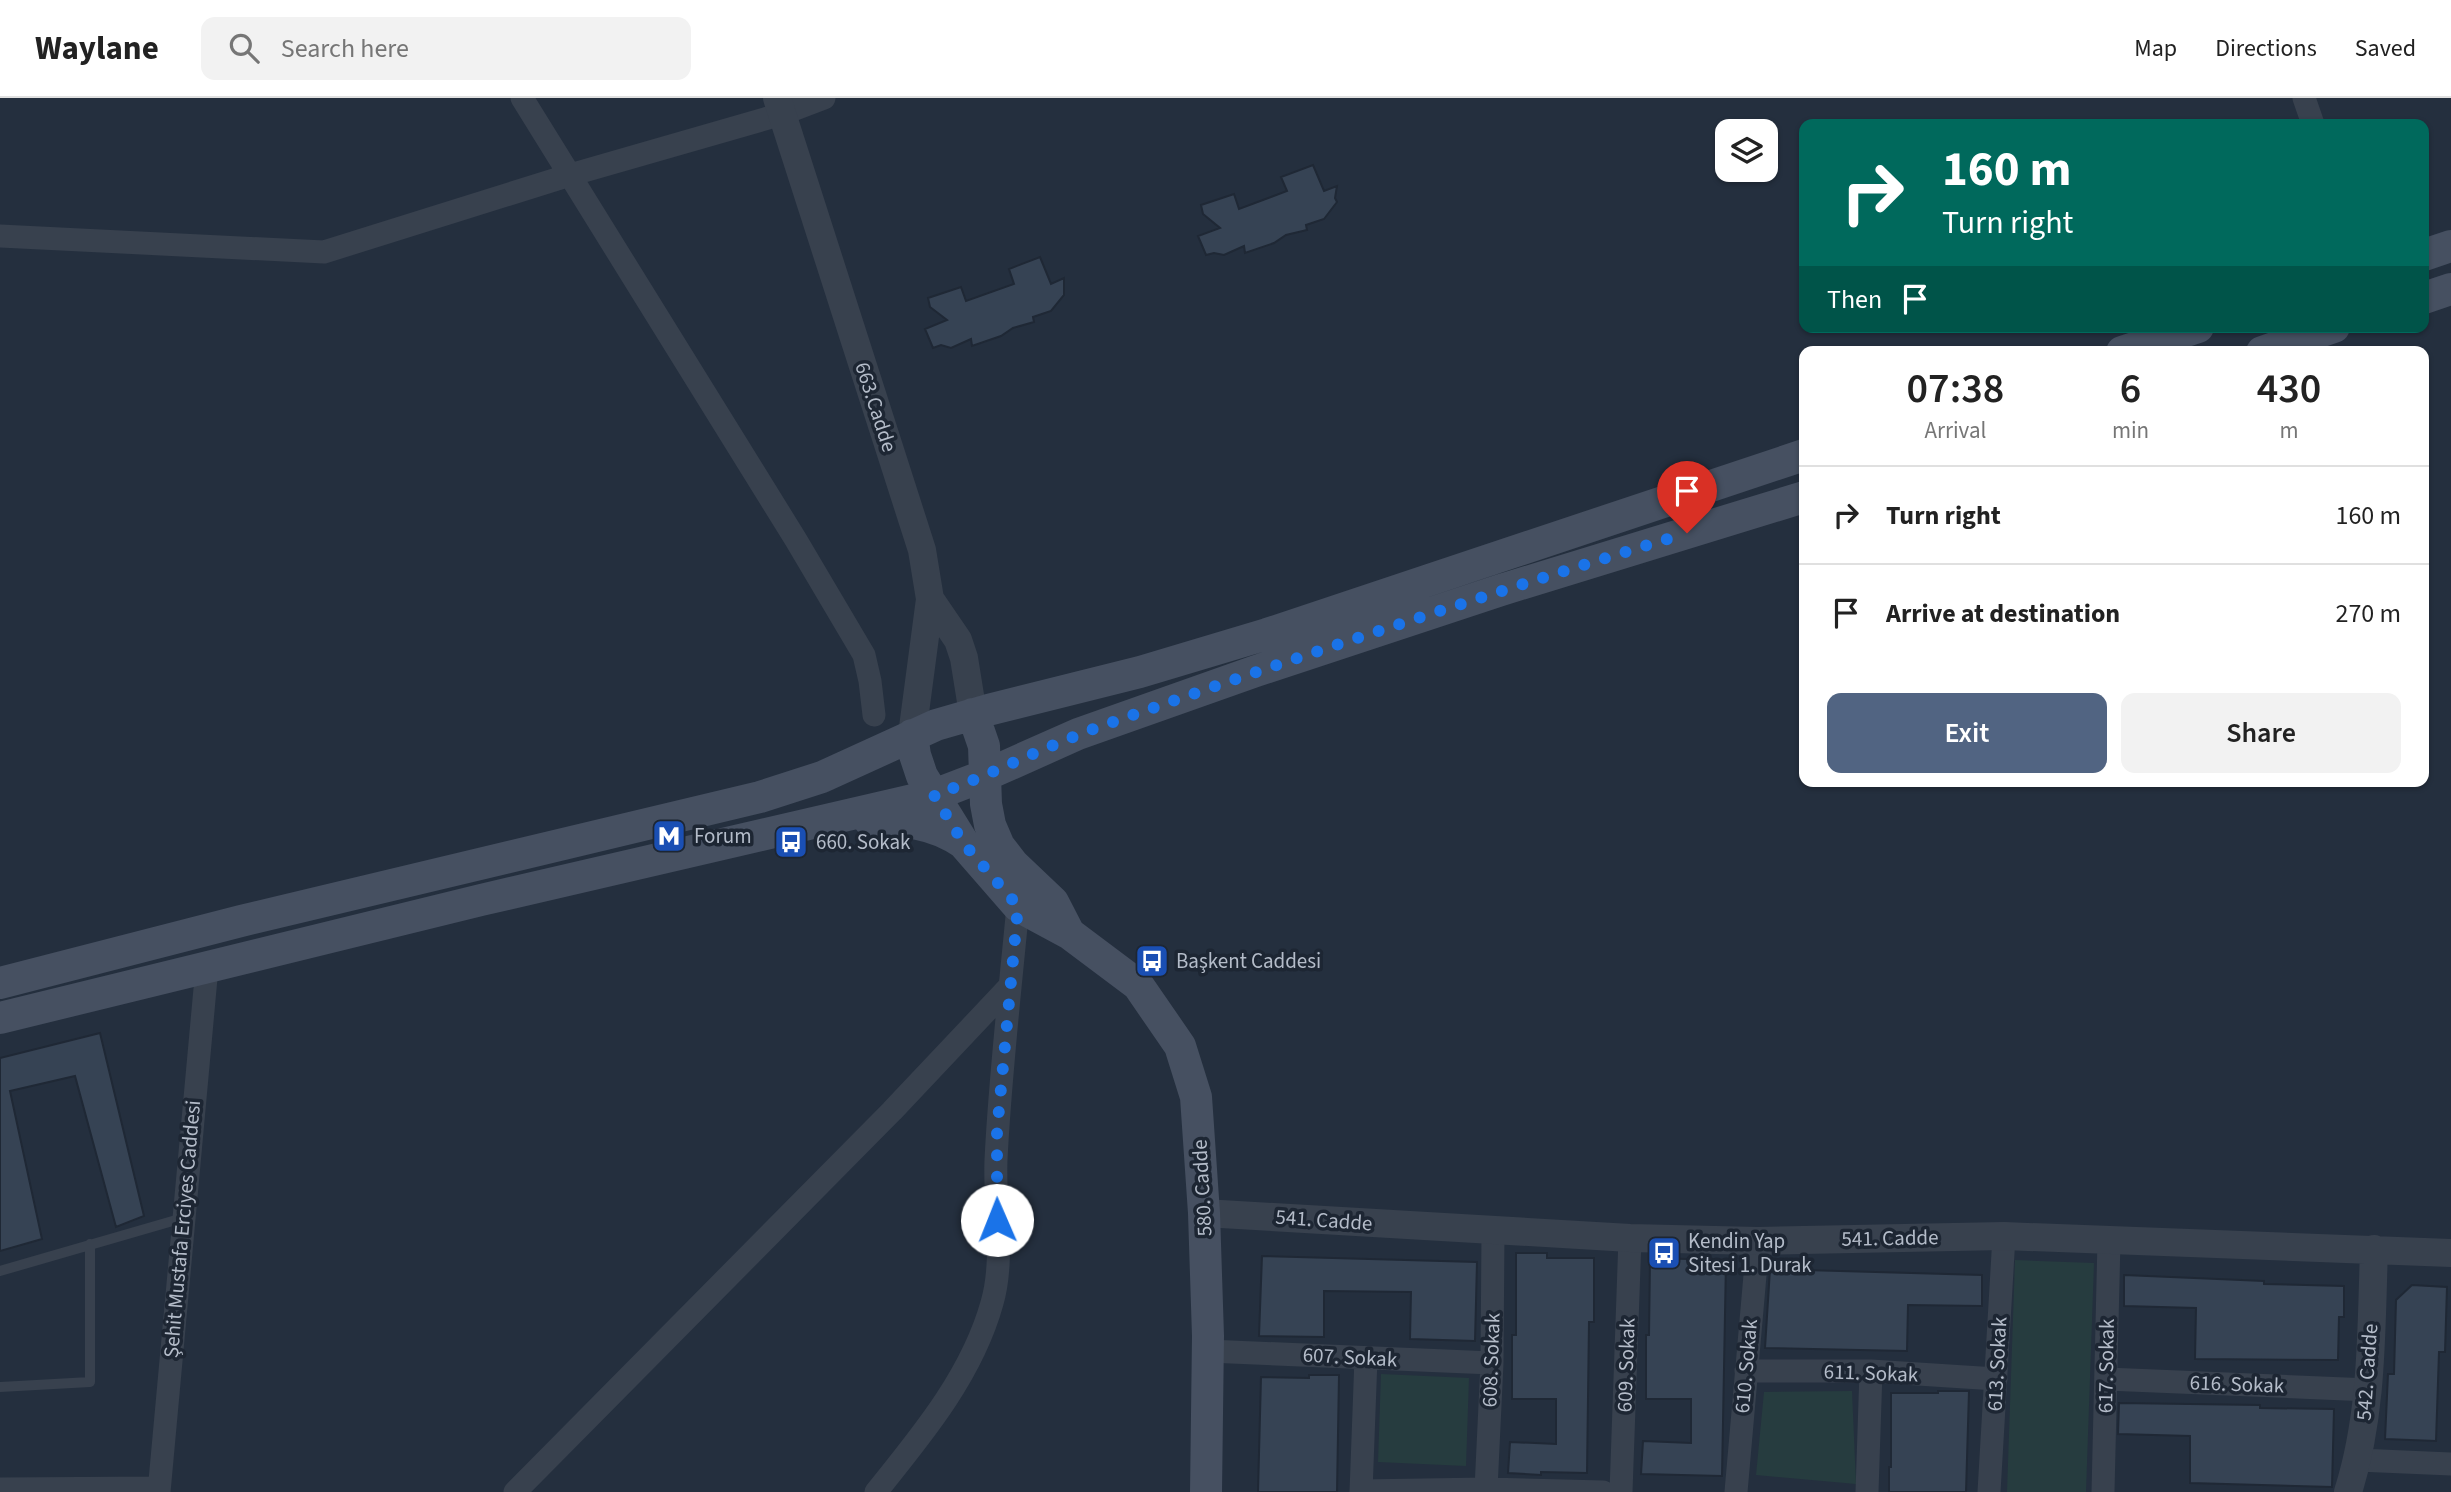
<!DOCTYPE html>
<html lang="en">
<head>
<meta charset="utf-8">
<style>
  :root { --surface:#fff; --page:#f2f2f2; --text:#222; --muted:#767676; --line:#e0e0e0; --accent:#516482 }
  body { margin:0; font-family:"Source Sans 3",sans-serif; background:var(--page); color:var(--text); height:100vh; display:flex; flex-direction:column; font-size:26px; white-space:nowrap }
  * { box-sizing:border-box; margin:0 }
  p { font-size:23px; color:var(--muted) }
  .icon { flex:none; width:38px; height:38px; fill:none; stroke:currentColor; stroke-width:2; stroke-linecap:round; stroke-linejoin:round }
  .map { position:relative; flex:1; overflow:hidden }
  .panel { position:absolute; left:1799px; top:248px; width:630px; height:441px; display:flex; flex-direction:column; background:var(--surface); border-radius:14px; box-shadow:0 2px 5px #0004 }
  .panel>* { flex:none }
  .banner { position:absolute; left:1799px; top:21px; width:630px; height:214px; border-radius:14px; box-shadow:0 2px 5px #0004; background:#00695c; color:#fff; overflow:hidden }
  .buttons { position:absolute; left:1715px; top:21px; display:grid; gap:14px }
  .buttons a { display:grid; place-items:center; width:63px; height:63px; border-radius:14px; background:var(--surface); box-shadow:0 2px 5px #0004; font-size:35px }
  .pin { position:absolute; display:grid; place-items:center; width:60px; height:60px; color:#fff; margin:-72px -30px; border-radius:50% 50% 50% 0; rotate:-45deg; box-shadow:0 0 7px #0007 }
  .pin .icon { rotate:45deg }
  .me { position:absolute; width:77px; margin:-38px; rotate:359deg; stroke-linejoin:round; filter:drop-shadow(0 0 5px #0008) }
  .turn { display:flex; align-items:center; gap:24px; height:147px; padding:0 28px; font-size:32px }
  .turn .icon { width:91px; height:91px; stroke-width:2.5 }
  .turn b { display:block; font-size:49px; line-height:60px }
  .then { display:flex; align-items:center; height:66px; padding:0 28px; background:#0003; gap:14px; font-size:26px }
  .eta { display:flex; justify-content:space-evenly; align-items:center; height:119px; text-align:center }
  .eta b { font-size:42px; font-weight:600; line-height:49px }
  .action { display:flex; gap:14px; margin-top:auto; padding:14px 28px }
  .action a { flex:1; height:80px; border-radius:14px; background:var(--accent); color:#fff; font-size:28px; font-weight:600; line-height:80px; text-align:center }
  .action a+a { background:var(--page); color:var(--text) }
  ul { padding:0; list-style:none }
  li { display:flex; align-items:center; gap:21px; height:98px; padding:0 28px; border-top:2px solid var(--line) }
  li div { flex:1 }
  li b { display:block; font-size:26px }
  li em { font-style:normal }
  header { display:flex; align-items:center; gap:42px; box-sizing:border-box; height:98px; padding:0 35px; background:var(--surface); border-bottom:2px solid var(--line) }
  header strong { font-size:33px }
  nav { display:flex; gap:38px; margin-inline-start:auto; font-size:24px }
  .search { width:490px; height:63px; background:var(--page); display:flex; align-items:center; gap:18px; box-sizing:border-box; padding:0 24px; border-radius:14px; color:var(--muted); font-size:26px }
  .map>svg:first-child { display:block }
  .green { fill:#263c3f }
  .building { fill:#364354; stroke:#1f2835; stroke-width:2 }
  .lines { fill:none; stroke-linecap:round; stroke-linejoin:round }
  .service { stroke:#38414e; stroke-width:10 }
  .minor { stroke:#38414e; stroke-width:23 }
  .tertiary { stroke:#38414e; stroke-width:28 }
  .secondary { stroke:#465061; stroke-width:32 }
  .route { stroke:#1a73e8; stroke-width:12; stroke-dasharray:0 21.6 }
  .labels { text-anchor:middle; stroke-width:7; stroke-linejoin:round; paint-order:stroke }
  .street-label { font-size:21px; fill:#b4bcc9; stroke:#1d2633 }
  .poi-label { font-size:21px; fill:#b4bcc9; stroke:#1d2633; text-anchor:start }
</style>
</head>
<body>
<header>
<strong>Waylane</strong>
<div class="search"><svg class="icon" aria-label="search" viewBox="0 0 24 24"><circle cx="10" cy="10" r="6"/><path d="M15 15l6 6"/></svg>Search here</div>
<nav><a>Map</a><a>Directions</a><a>Saved</a></nav>
</header>
<div class="map">
<svg width="2451" height="1394" viewBox="0 0 2451 1394">
  <rect width="100%" height="100%" fill="#242f3e"/>
  <!-- green -->
  <path class="green" d="M2015,1162L2094,1165L2086,1394H2007Z
    M1381,1276L1469,1280L1466,1368L1378,1364Z
    M1852,1293L1856,1386L1756,1377L1764,1294Z"/>
  <!-- building -->
  <path class="building" d="M1313,67L1324,93L1337,88L1335,100L1337,104L1324,121L1306,127L1307,132L1286,137L1274,145L1245,155L1244,148L1224,157L1214,155L1206,157L1198,138L1220,130L1203,116L1201,107L1234,96L1239,111L1287,93L1281,79Z
    M1040,159L1051,186L1064,180V197L1051,213L1033,219L1034,224L1013,230L1001,238L972,248L971,241L951,250L941,247L933,250L925,231L947,222L930,209L928,200L961,189L966,203L1014,186L1009,171Z
    M100,935L144,1118L116,1129L75,978L10,993L42,1141L0,1153V960Z
    M1516,1155H1547V1160H1594V1224H1589L1587,1375L1541,1374V1377L1508,1375L1510,1344L1556,1346V1301H1512V1237H1516Z
    M1262,1158L1477,1164L1475,1243L1410,1241L1411,1194L1324,1193V1239L1259,1238Z
    M1650,1160L1726,1162L1722,1378L1641,1376L1643,1343L1691,1345V1301H1646V1237H1649Z
    M1770,1171L1982,1177V1208L1908,1207L1907,1253L1765,1250Z
    M2124,1177L2264,1183V1186L2344,1188V1219H2339L2338,1262L2195,1261L2196,1210L2124,1208Z
    M2412,1187L2447,1189L2445,1254H2439L2436,1343L2385,1341L2388,1276H2394L2396,1202Z
    M1309,1277H1339L1337,1394H1258L1261,1279L1309,1280Z
    M1938,1293H1969L1966,1394H1889V1369H1891V1295H1938Z
    M2119,1305L2260,1307V1310L2334,1311L2332,1389L2190,1385V1338L2118,1336Z"/>
  <g class="lines">
    <!-- service -->
    <path class="service" d="M0,1173L183,1120
      M0,1289L90,1284V1146"/>
    <!-- minor -->
    <path class="minor" d="M522,0L796,442L864,557L870,583L874,617
      M2304,0L2313,26
      M0,138L324,154L570,77L782,16L824,0
      M1208,1253L1492,1265
      M1746,1273H1871L1996,1281
      M2106,1281L2369,1292
      M2358,1362L2451,1366
      M0,1391L159,1390
      M1486,1391L1492,1265L1493,1133
      M1361,1393L1486,1391L1603,1394
      M159,1394L207,869
      M515,1394L892,1013L1010,888
      M876,1394C922,1337 972,1277 992,1205C1005,1160 994,1109 996,1062C1000,978 1010,893 1018,808
      M1361,1394L1366,1260
      M1621,1394L1630,1140
      M1736,1394L1758,1143
      M1867,1394L1871,1273
      M1989,1394L2004,1138
      M2103,1394L2109,1142"/>
    <!-- tertiary -->
    <path class="tertiary" d="M777,0L922,452L930,501L958,542L964,560L973,616
      M912,637L930,501
      M1204,1115L1630,1140L1758,1143L2004,1138L2451,1155
      M2348,1394C2373,1315 2371,1233 2374,1151"/>
    <!-- secondary -->
    <path class="secondary" d="M2424,157L2451,148
      M2424,200L2451,191
      M2122,254L2198,229
      M2262,254L2334,229
      M973,616L984,648L986,706L990,727L999,748L1013,766L1053,804L1069,835
      M912,637L915,657L922,678L964,746L1018,808L1070,836L1138,887L1180,948L1196,999L1204,1115L1208,1238L1206,1394
      M869,722C904,723 933,724 963,745
      M0,885L241,823L760,699L822,679L936,627L988,612L1140,574L1267,536L1804,357
      M0,920L481,802L934,697L986,677L1078,636L1256,573L1501,492L1804,399"/>
  </g>
  <g class="lines">
    <!-- route -->
    <path class="route" d="M997,1122V1033L1018,808L964,746L934,697C992,677 1045,648 1102,628C1295,559 1491,495 1687,435"/>
  </g>
  <!-- icons -->
  <defs>
    <symbol id="metro-square" viewBox="-11 -11 22 22"><rect x="-9" y="-9" width="18" height="18" rx="4" fill="#1a4fb4" stroke="#1d2633"/><path d="M-5.5 5V-5H-3L0 0L3-5H5.5V5H3V-.5L0 4L-3-.5V5Z" fill="#fff"/></symbol>
    <symbol id="bus-square" viewBox="-11 -11 22 22"><rect x="-9" y="-9" width="18" height="18" rx="4" fill="#1a4fb4" stroke="#1d2633"/><path d="M-5-6H5V4H4V6H2V4H-2V6H-4V4H-5ZM-3.5-4V0h7V-4ZM-3.5 1.2v1.5H-2V1.2ZM2 1.2v1.5H3.5V1.2Z" fill="#fff"/></symbol>
  </defs>
  <g fill-rule="evenodd">
    <use href="#metro-square" x="650" y="719" width="38" height="38"/>
    <use href="#bus-square" x="772" y="725" width="38" height="38"/>
    <use href="#bus-square" x="1133" y="844" width="38" height="38"/>
    <use href="#bus-square" x="1645" y="1136" width="38" height="38"/>
  </g>
  <g class="labels">
    <!-- street labels -->
    <g class="street-label">
      <text transform="translate(876 309) rotate(72)" y="7">663.Cadde</text>
      <text transform="translate(1202 1090) rotate(-93)" y="7">580. Cadde</text>
      <text transform="translate(1324 1122) rotate(4)" y="7">541. Cadde</text>
      <text transform="translate(182 1131) rotate(-85)" y="7">Şehit Mustafa Erciyes Caddesi</text>
      <text transform="translate(1890 1140) rotate(-1)" y="7">541. Cadde</text>
      <text transform="translate(1350 1259) rotate(3)" y="7">607. Sokak</text>
      <text transform="translate(1491 1262) rotate(-88)" y="7">608. Sokak</text>
      <text transform="translate(1997 1266) rotate(-87)" y="7">613. Sokak</text>
      <text transform="translate(1626 1267) rotate(-88)" y="7">609. Sokak</text>
      <text transform="translate(1746 1268) rotate(-85)" y="7">610. Sokak</text>
      <text transform="translate(2106 1268) rotate(-89)" y="7">617. Sokak</text>
      <text transform="translate(2367 1274) rotate(-86)" y="7">542. Cadde</text>
      <text transform="translate(1871 1275) rotate(2)" y="7">611. Sokak</text>
      <text transform="translate(2237 1286) rotate(2)" y="7">616. Sokak</text>
    </g>
    <!-- poi labels -->
    <g class="poi-label">
      <text x="694" y="745">Forum</text>
      <text x="816" y="751">660. Sokak</text>
      <text x="1176" y="870">Başkent Caddesi</text>
      <text x="1688" y="1150">Kendin Yap<tspan x="1688" dy="24">Sitesi 1. Durak</tspan></text>
    </g>
  </g>
</svg>
<div class="buttons">
<a><svg class="icon" aria-label="layers" viewBox="0 0 24 24"><path d="M12 4l9 5-9 5-9-5zM3 14l9 5 9-5"/></svg></a>
</div>
<div class="pin" style="left:1687px;top:435px;background:#d93025"><svg class="icon" aria-label="arrive" viewBox="0 0 24 24"><path d="M6 21V4h12l-3 4 3 4H6"/></svg></div>
<svg class="me" style="left:997px;top:1122px" viewBox="-20 -20 40 40"><circle r="19" fill="#fff"/><path d="M0-13L10 11 0 6-10 11z" fill="#1a73e8"/></svg>
<div class="banner">
<div class="turn"><svg class="icon" aria-label="right" viewBox="0 0 24 24"><path d="M7 20v-9h11M14 6l5 5-5 5"/></svg><div><b>160 m</b>Turn right</div></div>
<div class="then">Then<svg class="icon" aria-label="arrive" viewBox="0 0 24 24"><path d="M6 21V4h12l-3 4 3 4H6"/></svg></div>
</div>
<section class="panel">
<div class="eta">
<div><b>07:38</b><p>Arrival</p></div>
<div><b>6</b><p>min</p></div>
<div><b>430</b><p>m</p></div>
</div>
<ul>
<li><svg class="icon" aria-label="right" viewBox="0 0 24 24"><path d="M7 20v-9h11M14 6l5 5-5 5"/></svg><div><b>Turn right</b></div><em>160 m</em></li>
<li><svg class="icon" aria-label="arrive" viewBox="0 0 24 24"><path d="M6 21V4h12l-3 4 3 4H6"/></svg><div><b>Arrive at destination</b></div><em>270 m</em></li>
</ul>
<div class="action"><a>Exit</a><a>Share</a></div>
</section>
</div>
</body>
</html>
